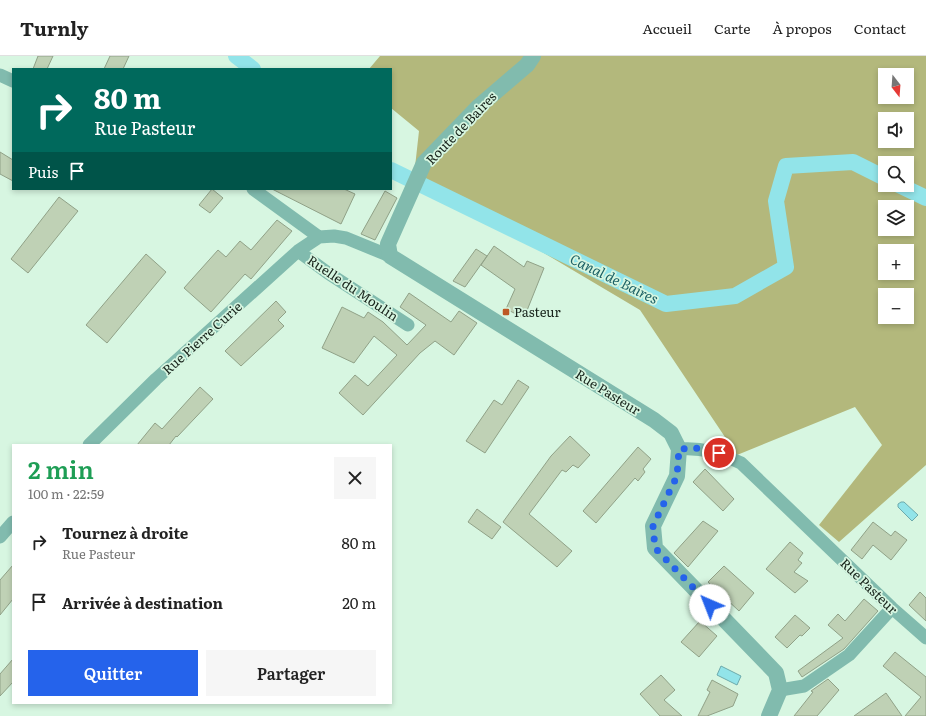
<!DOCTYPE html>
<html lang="fr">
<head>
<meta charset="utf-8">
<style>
  :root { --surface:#fff; --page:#f6f6f6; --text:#222; --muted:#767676; --line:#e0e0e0; --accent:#2563eb }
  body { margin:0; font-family:Literata,serif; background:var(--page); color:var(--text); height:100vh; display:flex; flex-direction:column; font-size:15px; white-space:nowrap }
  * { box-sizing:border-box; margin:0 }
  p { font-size:13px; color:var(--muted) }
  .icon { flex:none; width:22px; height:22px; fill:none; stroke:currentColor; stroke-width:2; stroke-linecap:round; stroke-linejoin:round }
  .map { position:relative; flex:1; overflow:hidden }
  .sheet { position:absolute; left:12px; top:388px; width:380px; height:260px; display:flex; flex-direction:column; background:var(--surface); border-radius:0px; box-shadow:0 2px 6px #0003 }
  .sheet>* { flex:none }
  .guide { position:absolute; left:12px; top:12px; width:380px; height:122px; border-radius:0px; box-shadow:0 2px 6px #0003; background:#00695c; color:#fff; overflow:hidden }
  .needle { width:26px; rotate:163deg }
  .fabs { position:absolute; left:878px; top:12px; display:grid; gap:8px }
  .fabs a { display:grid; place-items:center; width:36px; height:36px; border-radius:0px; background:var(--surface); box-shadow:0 2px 6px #0003; font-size:20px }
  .pin { position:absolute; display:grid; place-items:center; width:34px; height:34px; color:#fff; margin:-17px; border:2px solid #fff; border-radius:50%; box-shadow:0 1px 4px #0007 }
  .me { position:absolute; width:44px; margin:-22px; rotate:316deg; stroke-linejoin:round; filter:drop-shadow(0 0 3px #0008) }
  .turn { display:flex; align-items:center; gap:14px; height:84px; padding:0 16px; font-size:18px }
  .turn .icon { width:52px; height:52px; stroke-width:2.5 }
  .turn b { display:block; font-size:28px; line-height:34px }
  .then { display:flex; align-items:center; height:38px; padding:0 16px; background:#0003; gap:8px; font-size:15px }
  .round { display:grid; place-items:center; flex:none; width:42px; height:42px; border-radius:0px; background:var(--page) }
  .headline { display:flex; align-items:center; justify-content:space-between; height:68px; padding:0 16px }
  h1 { font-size:24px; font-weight:600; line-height:30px; color:#1e9e55 }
  .cta { display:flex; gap:8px; margin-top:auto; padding:8px 16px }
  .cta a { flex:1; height:46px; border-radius:0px; background:var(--accent); color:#fff; font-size:16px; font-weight:600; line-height:46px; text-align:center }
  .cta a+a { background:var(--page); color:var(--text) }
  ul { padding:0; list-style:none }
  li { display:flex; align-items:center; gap:12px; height:60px; padding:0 16px }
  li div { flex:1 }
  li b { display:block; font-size:15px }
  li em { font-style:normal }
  header { display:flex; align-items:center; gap:24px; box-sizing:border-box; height:56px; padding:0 20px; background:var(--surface); border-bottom:1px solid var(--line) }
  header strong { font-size:19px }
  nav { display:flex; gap:22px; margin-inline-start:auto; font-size:14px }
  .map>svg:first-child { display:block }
  .forest { fill:#b3b87c; fill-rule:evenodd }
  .water { fill:#92e4e9; stroke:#6daaac }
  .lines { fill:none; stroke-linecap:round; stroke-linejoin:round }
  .canal { stroke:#92e4e9; stroke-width:16 }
  .building { fill:#bfd1b5; stroke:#90a187 }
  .minor { stroke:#81bbae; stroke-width:13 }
  .tertiary { stroke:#81bbae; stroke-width:16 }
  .route { stroke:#2563eb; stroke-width:7; stroke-dasharray:0 12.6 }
  .poi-dot { fill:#bd5925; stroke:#d7f6e1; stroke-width:1.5 }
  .labels { text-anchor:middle; stroke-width:3.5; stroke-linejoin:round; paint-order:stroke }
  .street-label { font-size:13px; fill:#18241c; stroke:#d7f6e1 }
  .poi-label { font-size:13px; fill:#18241c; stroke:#d7f6e1; text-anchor:start }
  .water-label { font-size:14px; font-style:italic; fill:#1c6065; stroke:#d7f6e1 }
</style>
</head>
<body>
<header>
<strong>Turnly</strong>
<nav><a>Accueil</a><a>Carte</a><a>À propos</a><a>Contact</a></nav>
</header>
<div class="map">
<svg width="926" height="660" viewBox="0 0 926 660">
  <rect width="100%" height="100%" fill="#d7f6e1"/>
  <!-- forest -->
  <path class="forest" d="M380,0H926V409L839,486L819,469L882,389L855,351L737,399L640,254L414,120L419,75L391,52V13H369ZM885,19H907V41H885ZM885,63H907V85H885ZM885,107H907V129H885ZM885,151H907V173H885ZM885,195H907V217H885ZM885,239H907V261H885Z"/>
  <!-- water -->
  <path class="water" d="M901,446H904L918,459L912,465L898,451V448Z
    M721,610L741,620L737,629L717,619Z"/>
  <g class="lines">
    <!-- canal -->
    <path class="canal" d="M236,0L253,13
      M391,114L666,248L735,240L786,211L776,145L786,110L853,106L885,122
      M899,129L926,142"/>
  </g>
  <!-- building -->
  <path class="building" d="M38,0H53L47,13H33Z
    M110,0H129L123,13H104Z
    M0,96L13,104V125L0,118Z
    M212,133L223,142L210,157L199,149Z
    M272,133H344L355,138L341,168Z
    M385,135L397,142L375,184L361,178Z
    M59,141L78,155L28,217L11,203Z
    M277,164L292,175L251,223L245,218L211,256L184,232L218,194L226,201L240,185L251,194Z
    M494,190L524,211L527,205L544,212L524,262L506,253L515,233L481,209Z
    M476,193L487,200L465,231L453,225Z
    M146,198L166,216L107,287L86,269Z
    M409,237L451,266L459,255L477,267L454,299L435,285L420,297L363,359L339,337L355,319L368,330L397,299L374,280L354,307L322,292L342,251L364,262L368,256L383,266L407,289L426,269L400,251Z
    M276,245L286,256L278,264L284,270L241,310L225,295Z
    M518,324L529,331L485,397L466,385L494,344L502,349Z
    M200,331L213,343L177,381L176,380L169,389H137L155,367L162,373Z
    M570,380L590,399L578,412L573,409L566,416L562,414L529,458L572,495L557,511L503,466L551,400Z
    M638,391L651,403L643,413L645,416L638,425L635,422L596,467L583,455Z
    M705,413L734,443L723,455L693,426Z
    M477,453L501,471L492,483L468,466Z
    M703,465L718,475L688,511L674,497Z
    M873,466L891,480L895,475L907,484L891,504L873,489L862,503L851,494Z
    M790,486L803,497L798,504L802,507L794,516L808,525L795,537L766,513Z
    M13,509V543L0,559V524Z
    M724,510L754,537L739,555L708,526Z
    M920,536L926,542V565L909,549Z
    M864,543L878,555L844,593L802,621L798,615L843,582L828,569L838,558L845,565Z
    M795,559L810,572L802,580L800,579L787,592L775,581Z
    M700,565L717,580L699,601L681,586Z
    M895,596L926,621V660H905L921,641L883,610Z
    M13,603V626L0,640V618Z
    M661,619L675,634L664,644L682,660H660L640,638Z
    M828,623L839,634L817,660H794L813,636L811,635Z
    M712,624L738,638L733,650L707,660H698L710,636L707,634Z
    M886,637L902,660H854Z"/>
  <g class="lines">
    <!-- minor -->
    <path class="minor" d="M0,19L13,25
      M253,133L319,181L334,180L346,182L390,200
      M298,195L328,217L408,269
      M89,389L156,323L298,195L319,181
      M679,393C703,391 719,397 741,407L892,552L926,582
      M0,481L13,466
      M780,634L804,630L849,599L892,552"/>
    <!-- tertiary -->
    <path class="tertiary" d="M533,0L527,9L478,51L424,107L388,188L390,200L654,364L671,377L679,393L677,420L653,470L655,492L776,617L780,634L769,660"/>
  </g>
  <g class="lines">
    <!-- route -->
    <path class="route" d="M710,549L655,492L653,470L677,420L679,393L695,392L719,397"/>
  </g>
  <!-- markers -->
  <rect class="poi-dot" x="502" y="252" width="8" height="8" rx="2"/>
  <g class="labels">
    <!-- street labels -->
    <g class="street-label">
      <text transform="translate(461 72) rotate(-46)" y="5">Route de Baires</text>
      <text transform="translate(353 232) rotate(34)" y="5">Ruelle du Moulin</text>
      <text transform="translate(202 282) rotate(-42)" y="5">Rue Pierre Curie</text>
      <text transform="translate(608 336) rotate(32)" y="5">Rue Pasteur</text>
      <text transform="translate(869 530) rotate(44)" y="5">Rue Pasteur</text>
    </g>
    <!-- poi labels -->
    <g class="poi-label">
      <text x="514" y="261">Pasteur</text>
    </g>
    <!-- water labels -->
    <g class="water-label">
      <text transform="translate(614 223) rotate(26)" y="5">Canal de Baires</text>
    </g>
  </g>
</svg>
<div class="fabs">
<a><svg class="needle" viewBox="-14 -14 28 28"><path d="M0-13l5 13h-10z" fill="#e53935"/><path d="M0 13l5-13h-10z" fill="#767676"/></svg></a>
<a><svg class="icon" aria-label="sound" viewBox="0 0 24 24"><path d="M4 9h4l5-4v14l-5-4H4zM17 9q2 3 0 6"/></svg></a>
<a><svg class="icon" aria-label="search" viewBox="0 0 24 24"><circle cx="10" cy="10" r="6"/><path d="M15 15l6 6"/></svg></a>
<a><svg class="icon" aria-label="layers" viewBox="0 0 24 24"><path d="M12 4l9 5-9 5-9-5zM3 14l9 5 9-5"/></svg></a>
<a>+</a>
<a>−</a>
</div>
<div class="pin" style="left:719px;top:397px;background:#d93025"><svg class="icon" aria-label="arrive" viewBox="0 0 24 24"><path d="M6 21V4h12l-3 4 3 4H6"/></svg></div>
<svg class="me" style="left:710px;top:549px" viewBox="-20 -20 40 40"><circle r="19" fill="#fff"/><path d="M0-13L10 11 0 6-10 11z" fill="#2563eb"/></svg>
<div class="guide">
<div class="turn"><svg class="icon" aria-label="right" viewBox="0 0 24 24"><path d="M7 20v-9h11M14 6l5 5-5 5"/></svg><div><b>80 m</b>Rue Pasteur</div></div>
<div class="then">Puis<svg class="icon" aria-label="arrive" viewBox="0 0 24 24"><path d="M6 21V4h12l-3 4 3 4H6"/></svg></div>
</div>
<section class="sheet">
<div class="headline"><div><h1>2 min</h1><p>100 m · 22:59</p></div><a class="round"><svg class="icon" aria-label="close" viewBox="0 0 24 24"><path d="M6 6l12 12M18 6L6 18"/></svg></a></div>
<ul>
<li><svg class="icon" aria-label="right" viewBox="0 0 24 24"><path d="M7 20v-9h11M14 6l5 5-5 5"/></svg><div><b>Tournez à droite</b><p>Rue Pasteur</p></div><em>80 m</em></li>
<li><svg class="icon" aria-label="arrive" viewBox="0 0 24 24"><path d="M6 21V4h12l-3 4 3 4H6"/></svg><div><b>Arrivée à destination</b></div><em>20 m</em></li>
</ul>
<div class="cta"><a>Quitter</a><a>Partager</a></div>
</section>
</div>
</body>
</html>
